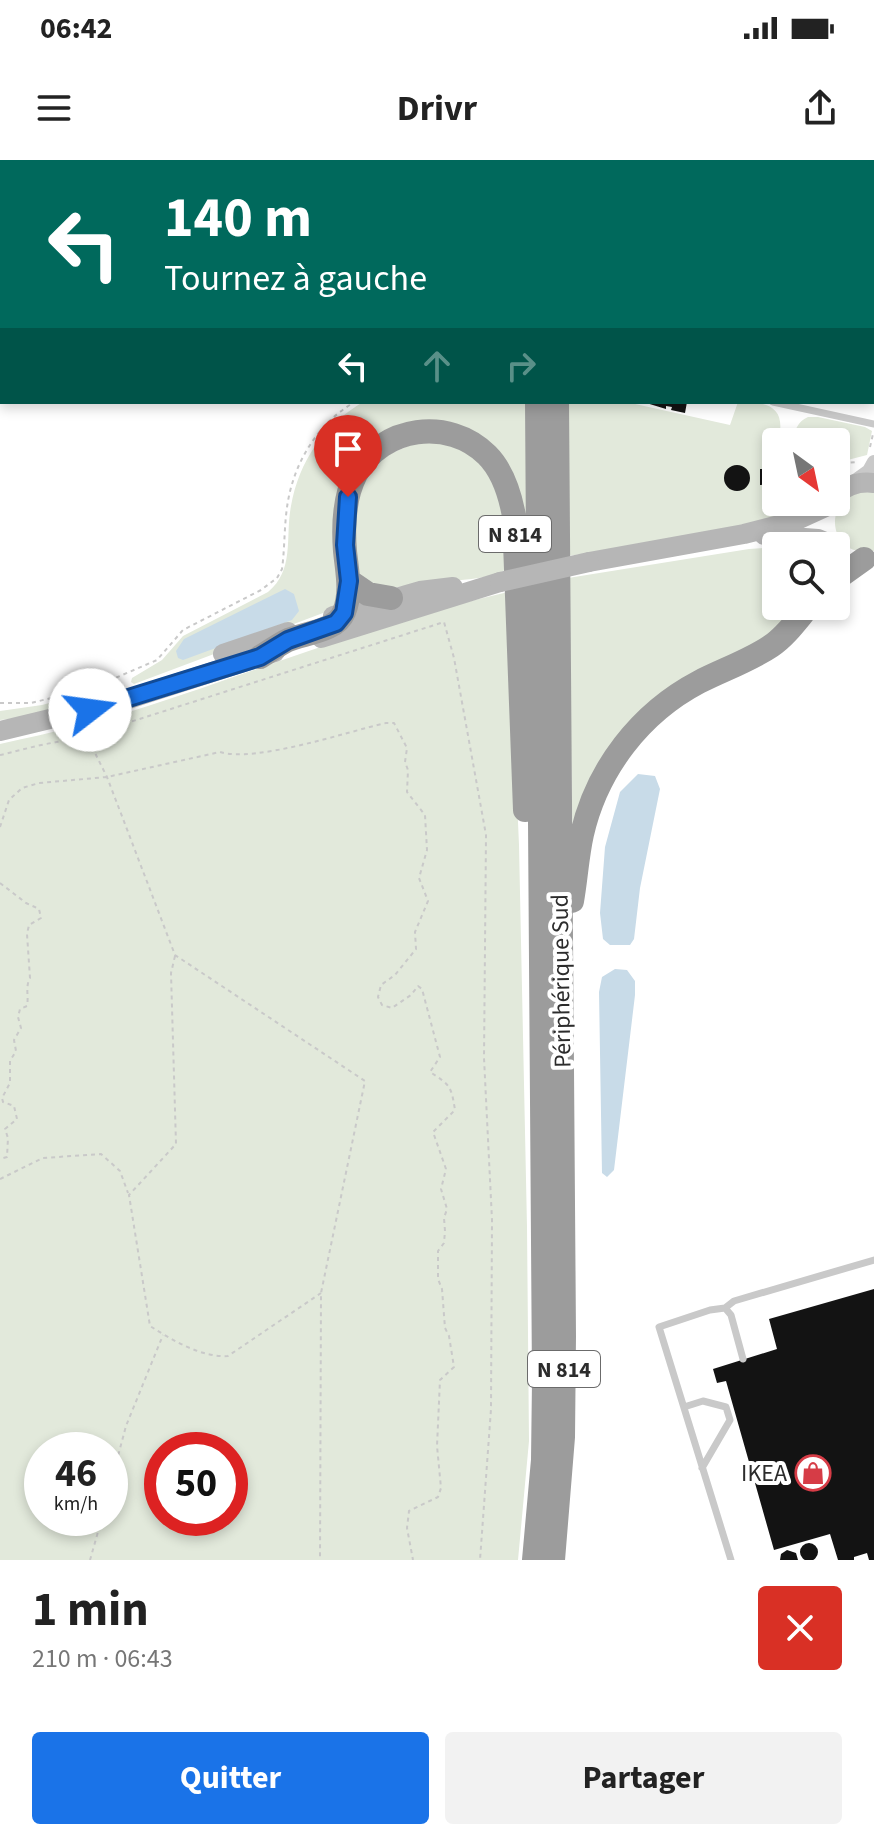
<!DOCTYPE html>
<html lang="fr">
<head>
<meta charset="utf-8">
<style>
  :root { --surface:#fff; --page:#f2f2f2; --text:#222; --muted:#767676; --accent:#1a73e8 }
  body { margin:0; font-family:"Source Sans 3",sans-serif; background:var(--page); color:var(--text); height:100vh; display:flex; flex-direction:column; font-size:30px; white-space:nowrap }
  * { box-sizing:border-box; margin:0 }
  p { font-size:26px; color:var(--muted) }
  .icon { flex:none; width:44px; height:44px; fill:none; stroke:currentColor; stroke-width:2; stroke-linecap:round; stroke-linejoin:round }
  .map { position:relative; height:1400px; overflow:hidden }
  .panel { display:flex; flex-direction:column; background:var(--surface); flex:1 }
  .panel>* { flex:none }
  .hud { position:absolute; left:0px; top:0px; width:874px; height:244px; box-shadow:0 4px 12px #0003; background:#00695c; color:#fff; overflow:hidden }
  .needle { width:52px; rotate:147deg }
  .buttons { position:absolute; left:762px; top:268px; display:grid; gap:16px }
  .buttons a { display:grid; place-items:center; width:88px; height:88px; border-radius:8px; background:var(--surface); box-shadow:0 4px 12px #0003; font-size:40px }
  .speed { position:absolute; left:24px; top:1272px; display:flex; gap:16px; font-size:40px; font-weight:700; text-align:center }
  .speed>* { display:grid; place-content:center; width:104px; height:104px; border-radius:50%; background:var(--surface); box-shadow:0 4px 12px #0003; line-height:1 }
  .speed small { font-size:20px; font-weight:400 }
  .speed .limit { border:12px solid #d22; background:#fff; color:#111 }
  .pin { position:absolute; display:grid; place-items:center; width:68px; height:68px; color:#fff; margin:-82px -34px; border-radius:50% 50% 50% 0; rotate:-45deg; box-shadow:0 0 8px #0007 }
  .pin .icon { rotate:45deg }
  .me { position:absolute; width:88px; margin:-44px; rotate:75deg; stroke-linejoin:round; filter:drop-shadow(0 0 6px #0008) }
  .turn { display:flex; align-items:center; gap:28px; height:168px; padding:0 32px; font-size:36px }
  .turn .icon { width:104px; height:104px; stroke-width:2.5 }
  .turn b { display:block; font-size:56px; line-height:68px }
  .lanes { display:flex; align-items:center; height:76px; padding:0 32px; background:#0003; justify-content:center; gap:40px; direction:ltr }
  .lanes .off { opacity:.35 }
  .round { display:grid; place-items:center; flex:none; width:84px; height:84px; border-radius:8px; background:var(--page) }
  .head { display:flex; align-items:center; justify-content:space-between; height:136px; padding:0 32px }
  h1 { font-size:48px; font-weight:700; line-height:60px }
  .action { display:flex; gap:16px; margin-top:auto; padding:16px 32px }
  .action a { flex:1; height:92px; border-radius:8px; background:var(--accent); color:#fff; font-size:32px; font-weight:700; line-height:92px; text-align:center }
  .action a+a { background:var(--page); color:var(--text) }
  .status { display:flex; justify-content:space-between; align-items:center; height:56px; padding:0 40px; background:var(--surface); direction:ltr }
  .status svg { height:22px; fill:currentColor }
  header { display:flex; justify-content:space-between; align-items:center; height:104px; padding:0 32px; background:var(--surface); font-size:36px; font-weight:700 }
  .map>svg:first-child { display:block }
  .green { fill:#e2e9db; fill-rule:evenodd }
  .water { fill:#c8dbe8 }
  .building { fill:#131313 }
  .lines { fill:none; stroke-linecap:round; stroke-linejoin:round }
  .path { stroke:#c9c9c9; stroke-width:2; stroke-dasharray:4 4; stroke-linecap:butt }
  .service { stroke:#c9c9c9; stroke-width:7 }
  .minor { stroke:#c9c9c9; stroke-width:14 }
  .secondary { stroke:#b6b6b6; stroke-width:20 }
  .trunk { stroke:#9c9c9c; stroke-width:24 }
  .secondary-bridge { stroke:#b6b6b6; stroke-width:20 }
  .route-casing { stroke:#114b97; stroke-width:20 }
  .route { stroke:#1a73e8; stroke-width:14 }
  .labels { text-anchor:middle; stroke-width:8; stroke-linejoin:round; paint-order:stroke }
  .shield { fill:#fff; stroke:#6b6b6b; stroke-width:2 }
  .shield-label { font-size:22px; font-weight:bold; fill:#2c2c2c }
  .street-label { font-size:24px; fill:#2c2c2c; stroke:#fff }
  .poi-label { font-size:24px; fill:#2c2c2c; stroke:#fff; text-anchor:end }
</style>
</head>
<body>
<div class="status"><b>06:42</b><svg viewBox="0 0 49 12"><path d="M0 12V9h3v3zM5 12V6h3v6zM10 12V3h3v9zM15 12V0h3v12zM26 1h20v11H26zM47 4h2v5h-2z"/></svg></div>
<header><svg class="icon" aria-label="menu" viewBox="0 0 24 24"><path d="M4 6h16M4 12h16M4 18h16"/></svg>Drivr<svg class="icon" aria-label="share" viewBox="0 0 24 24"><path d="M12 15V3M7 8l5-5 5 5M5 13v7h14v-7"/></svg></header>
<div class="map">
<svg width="874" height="1400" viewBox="0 0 874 1400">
  <rect width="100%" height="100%" fill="#fff"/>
  <!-- green -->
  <path class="green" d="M363,242H527L529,404L523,355L450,264L357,296L341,432L331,450L134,524L131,522L132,518L162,500L183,476L268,432C295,410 285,377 291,346C299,301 324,265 363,242Z
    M568,242H626L730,265L738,242C770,241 787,248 778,282H776L771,309L760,310V324H776V342H802L801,346L794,349L792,356L676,380L568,396Z
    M808,257H818L865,267L872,271L867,295L836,303V282H792C795,270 797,262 808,257Z
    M429,277L471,291L504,337L511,407C487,421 458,420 431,422C414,424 397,427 381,430L356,413L353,344L376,300Z
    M874,330V391C837,398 822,358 848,334Z
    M776,387V446H800L786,464L646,552L573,701L568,418L749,389Z
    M508,432L519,685L527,1067L529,1281L518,1400H0V584C50,573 99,562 148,546C268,507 385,460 508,432ZM42,1290H110V1358H42ZM162,1290H230V1358H162Z
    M108,527L114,528L102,535L17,558L0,560V551L42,545Z"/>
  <!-- water -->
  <path class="water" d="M285,429L294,434L299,451L292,460L183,500L178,498L176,491L184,479Z
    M638,614L655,616L660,629L640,728L634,779L630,785H610L603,779L600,753L605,687L620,632Z
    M615,809L627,810L635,821V835L614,1010L607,1017L602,1013L599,832L602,817Z"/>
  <!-- building -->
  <path class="building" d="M643,242H687L685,253L671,250L672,247L666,246V249Z
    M724 318a13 13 0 1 1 26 0a13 13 0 1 1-26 0Z
    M760,309H771L772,324L760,325Z
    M874,1129V1400H869L867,1393L854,1397V1400H838L830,1374L774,1390L726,1221L717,1223L713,1209L777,1189L769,1159Z
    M800 1392a9 9 0 1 1 18 0a9 9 0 1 1-18 0Z
    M787,1390L796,1393L798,1400H780L781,1394Z"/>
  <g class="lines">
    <!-- path -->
    <path class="path" d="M870,287L873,274
      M836,308L845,303L857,302
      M0,543H31L92,528L157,500L183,470L261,430L277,418L282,409C285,387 284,363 288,341C295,301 319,262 355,242
      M90,583L108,569L444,462L454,498L486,675L484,898L492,1060L491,1249L480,1400
      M0,595C24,590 67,575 90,583L107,617L175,795L365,921L321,1133L320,1400
      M0,667L9,640L22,628L39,623L107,617L220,592C255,603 346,572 386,563H394L407,588L405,602L408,610L407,632L425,655L427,690L419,718L428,741L415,772L416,789L395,815L381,825L378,837L382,845L392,848L411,835L418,826L422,829L440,897L430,912C450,925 451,925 455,950L433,972L446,1009L441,1029L447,1049L444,1058L445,1071L444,1083L438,1091V1119L442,1129L445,1168L449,1176L454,1207L440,1220L437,1286L441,1328L438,1337L409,1351L407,1368L413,1400
      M0,723L26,743L39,749L41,758L29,765L27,774L30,818C25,827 29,836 27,846L20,849L18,857L21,868L14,880L16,891L10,901V923L2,938L3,942L14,946L17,959L5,969L8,978L7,997L0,999
      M175,796L171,813L176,984L129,1035L150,1166C172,1180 202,1198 228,1196L321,1133
      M0,1019L43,998L101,994L120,1011L128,1033
      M110,1326L126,1266L163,1175
      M90,1400L102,1358"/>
    <!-- service -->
    <path class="service" d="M735,2H753
      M872,55H874
      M773,242L874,264
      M725,1148L734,1141L874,1100
      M684,1247L703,1241L726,1247L730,1260L702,1308
      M731,1400L659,1167L710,1150L725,1148L731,1155L743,1199"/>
    <!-- minor -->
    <path class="minor" d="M851,324L869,311L874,302"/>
    <!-- secondary -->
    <path class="secondary" d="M836,335C847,325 859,321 874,323
      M764,375L818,379L835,386
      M589,402L744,374L795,361L830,345
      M333,456L420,431L453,427
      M321,478L500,422
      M223,494L288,472
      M0,571L116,543L275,492"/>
    <!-- trunk -->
    <path class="trunk" d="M536,0V2
      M555,0V2
      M836,419L864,399
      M349,421L368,434L391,438
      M260,497C268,492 277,486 286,481C303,473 336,472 344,452C352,433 347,411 345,391C343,366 344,337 356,314C382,266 449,257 487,295C503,311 510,334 514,356L525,650
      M572,741C576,719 577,696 582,674C597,609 640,553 699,522C722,510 749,501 771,486C786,476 797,460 809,446
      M534,1400L543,1300L544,1221L537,242
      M553,1400L563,1277L564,1176L557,242"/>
    <!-- secondary-bridge -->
    <path class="secondary-bridge" d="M500,422L589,402"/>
  </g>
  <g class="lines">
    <defs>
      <path id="route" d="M90,550L260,497L288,480L336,463L344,453L349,421L345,385L348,337"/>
    </defs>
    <!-- route casing -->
    <use href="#route" class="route-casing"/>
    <!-- route -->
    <use href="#route" class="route"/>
  </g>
  <!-- icons -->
  <defs>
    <symbol id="shop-ring" viewBox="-11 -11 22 22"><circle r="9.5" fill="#fff" stroke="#d63c46" stroke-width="1.5"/><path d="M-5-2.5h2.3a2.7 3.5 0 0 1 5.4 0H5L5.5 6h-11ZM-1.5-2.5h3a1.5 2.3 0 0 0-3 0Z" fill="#d63c46"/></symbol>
  </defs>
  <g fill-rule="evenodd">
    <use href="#shop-ring" x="793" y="1293" width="40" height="40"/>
  </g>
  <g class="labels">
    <!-- shield labels -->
    <g class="shield">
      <rect x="479" y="356" width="72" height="36" rx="6"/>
      <rect x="528" y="1191" width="72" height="36" rx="6"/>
    </g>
    <g class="shield-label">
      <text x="515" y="382">N 814</text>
      <text x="564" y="1217">N 814</text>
    </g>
    <!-- street labels -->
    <g class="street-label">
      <text transform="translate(561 821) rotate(-91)" y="8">Périphérique Sud</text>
    </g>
    <!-- poi labels -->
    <g class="poi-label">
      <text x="787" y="1321">IKEA</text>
    </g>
  </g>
</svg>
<div class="buttons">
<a><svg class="needle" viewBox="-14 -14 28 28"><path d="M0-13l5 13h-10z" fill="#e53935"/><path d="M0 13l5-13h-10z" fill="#767676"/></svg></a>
<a><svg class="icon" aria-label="search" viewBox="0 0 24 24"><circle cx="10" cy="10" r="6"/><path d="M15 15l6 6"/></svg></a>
</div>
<div class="speed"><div>46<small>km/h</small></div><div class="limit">50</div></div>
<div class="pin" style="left:348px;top:337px;background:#d93025"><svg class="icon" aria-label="arrive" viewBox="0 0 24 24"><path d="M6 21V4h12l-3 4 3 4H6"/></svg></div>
<svg class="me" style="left:90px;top:550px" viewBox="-20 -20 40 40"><circle r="19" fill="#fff"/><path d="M0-13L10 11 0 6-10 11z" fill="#1a73e8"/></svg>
<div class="hud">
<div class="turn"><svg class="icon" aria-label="left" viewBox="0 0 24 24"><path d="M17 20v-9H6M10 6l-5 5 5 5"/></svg><div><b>140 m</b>Tournez à gauche</div></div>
<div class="lanes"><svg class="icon" aria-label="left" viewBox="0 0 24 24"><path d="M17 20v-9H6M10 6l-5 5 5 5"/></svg><svg class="icon off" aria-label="ahead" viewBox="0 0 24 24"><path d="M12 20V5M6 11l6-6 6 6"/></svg><svg class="icon off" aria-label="right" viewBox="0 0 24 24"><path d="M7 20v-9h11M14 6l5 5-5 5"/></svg></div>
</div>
</div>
<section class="panel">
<div class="head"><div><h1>1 min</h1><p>210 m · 06:43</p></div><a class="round" style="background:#d93025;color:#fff"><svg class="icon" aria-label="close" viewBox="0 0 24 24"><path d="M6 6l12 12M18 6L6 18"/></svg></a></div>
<div class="action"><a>Quitter</a><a>Partager</a></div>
</section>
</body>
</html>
